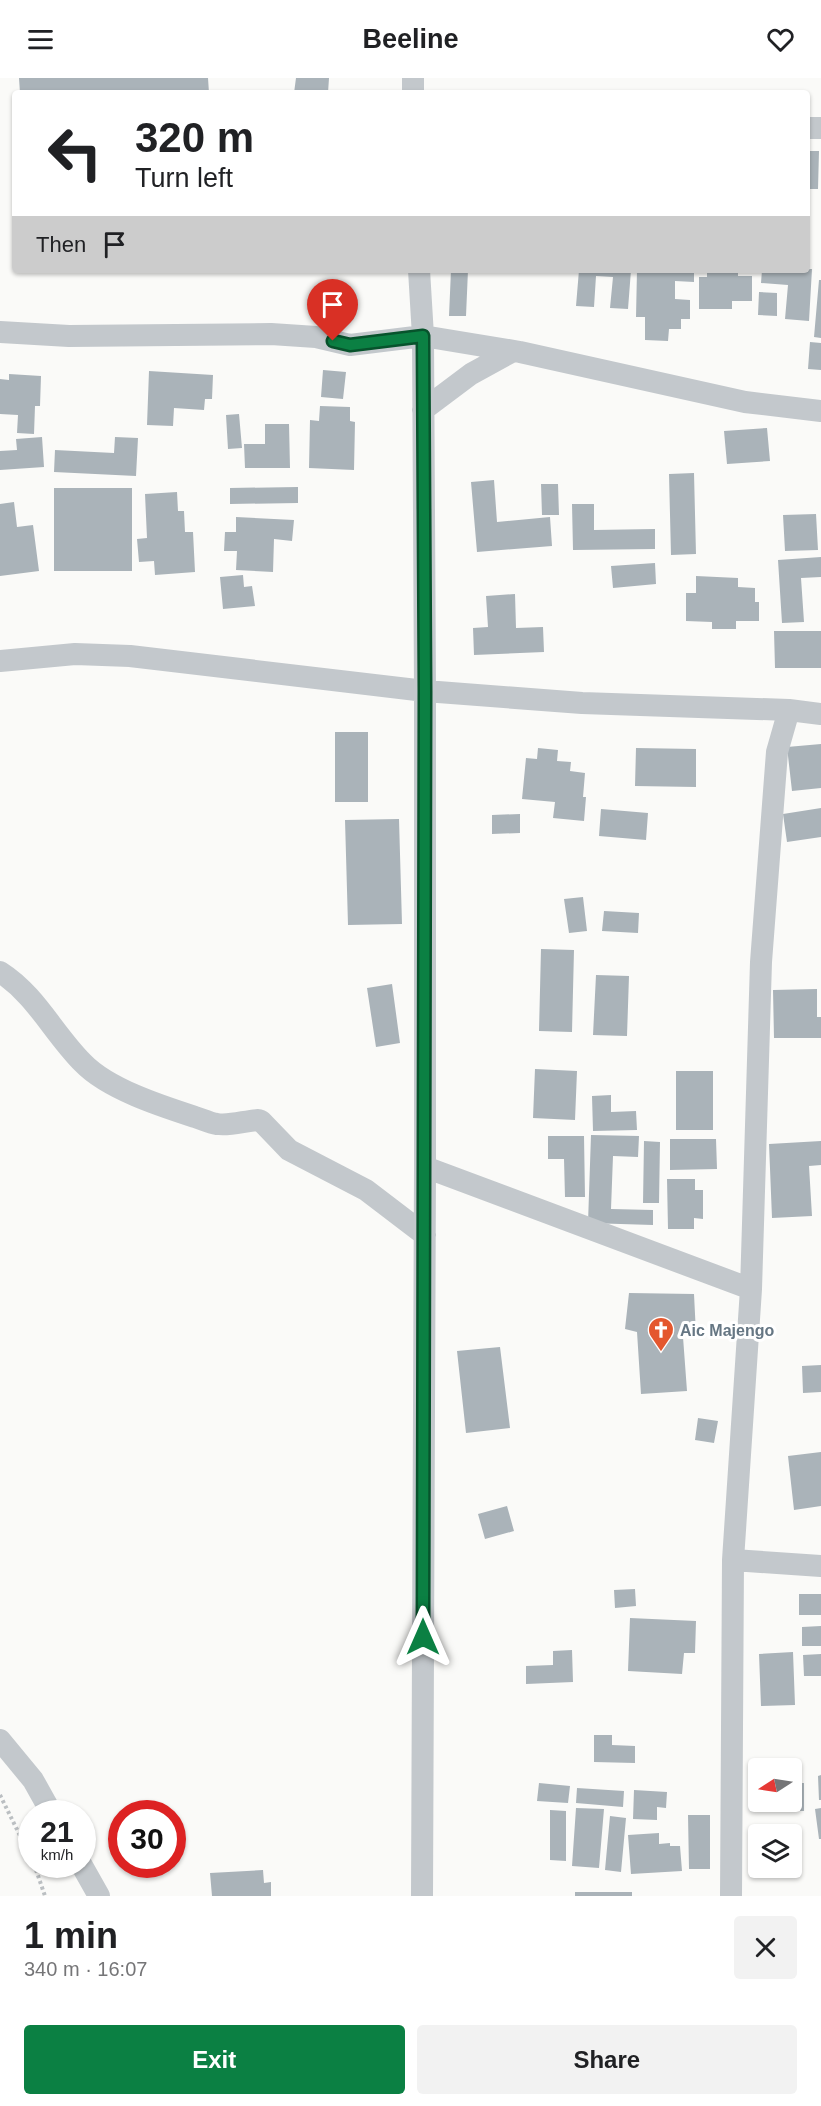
<!DOCTYPE html>
<html lang="en">
<head>
<meta charset="utf-8">
<style>
  :root { --surface:#fff; --page:#f2f2f2; --text:#202124; --muted:#757577; --accent:#0b8043 }
  body { margin:0; font-family:Arial,sans-serif; background:var(--page); color:var(--text); height:100vh; display:flex; flex-direction:column; font-size:22px; white-space:nowrap }
  * { box-sizing:border-box; margin:0 }
  p { font-size:20px; color:var(--muted) }
  .icon { flex:none; width:33px; height:33px; fill:none; stroke:currentColor; stroke-width:2; stroke-linecap:round; stroke-linejoin:round }
  .map { position:relative; height:1818px; overflow:hidden }
  .sheet { display:flex; flex-direction:column; background:var(--surface); flex:1 }
  .sheet>* { flex:none }
  .guide { position:absolute; left:12px; top:12px; width:798px; height:183px; border-radius:6px; box-shadow:0 2px 4px #0004; background:#fff; color:var(--text); overflow:hidden }
  .needle { width:39px; rotate:258deg }
  .tools { position:absolute; left:748px; top:1680px; display:grid; gap:12px }
  .tools a { display:grid; place-items:center; width:54px; height:54px; border-radius:6px; background:var(--surface); box-shadow:0 2px 4px #0004; font-size:30px }
  .speed { position:absolute; left:18px; top:1722px; display:flex; gap:12px; font-size:30px; font-weight:700; text-align:center }
  .speed>* { display:grid; place-content:center; width:78px; height:78px; border-radius:50%; background:var(--surface); box-shadow:0 2px 4px #0004; line-height:1 }
  .speed small { font-size:15px; font-weight:400 }
  .speed .limit { border:9px solid #d22; background:#fff; color:#111 }
  .pin { position:absolute; display:grid; place-items:center; width:51px; height:51px; color:#fff; margin:-62px -26px; border-radius:50% 50% 50% 0; rotate:-45deg; box-shadow:0 0 6px #0007 }
  .pin .icon { rotate:45deg }
  .me { position:absolute; width:66px; margin:-33px; rotate:0deg; stroke-linejoin:round; filter:drop-shadow(0 0 4px #0008) }
  .turn { display:flex; align-items:center; gap:21px; height:126px; padding:0 24px; font-size:27px }
  .turn .icon { width:78px; height:78px; stroke-width:2.5 }
  .turn b { display:block; font-size:42px; line-height:51px }
  .then { display:flex; align-items:center; height:57px; padding:0 24px; background:#0003; gap:12px; font-size:22px }
  .round { display:grid; place-items:center; flex:none; width:63px; height:63px; border-radius:6px; background:var(--page) }
  .summary { display:flex; align-items:center; justify-content:space-between; height:102px; padding:0 24px }
  h1 { font-size:36px; font-weight:700; line-height:45px }
  .button { display:flex; gap:12px; margin-top:auto; padding:12px 24px }
  .button a { flex:1; height:69px; border-radius:6px; background:var(--accent); color:#fff; font-size:24px; font-weight:700; line-height:69px; text-align:center }
  .button a+a { background:var(--page); color:var(--text) }
  header { display:flex; justify-content:space-between; align-items:center; height:78px; padding:0 24px; background:var(--surface); font-size:27px; font-weight:700 }
  .map>svg:first-child { display:block }
  .building { fill:#aab3b9 }
  .lines { fill:none; stroke-linecap:round; stroke-linejoin:round }
  .path { stroke:#bbbfc2; stroke-width:4; stroke-dasharray:3 3; stroke-linecap:butt }
  .minor { stroke:#c3c8cc; stroke-width:22 }
  .route-casing { stroke:#07532c; stroke-width:15 }
  .route { stroke:#0b8043; stroke-width:10 }
  .labels { text-anchor:middle; stroke-width:6; stroke-linejoin:round; paint-order:stroke }
  .poi-label { font-size:16px; font-weight:bold; fill:#657683; stroke:#fff; text-anchor:start }
</style>
</head>
<body>
<header><svg class="icon" aria-label="menu" viewBox="0 0 24 24"><path d="M4 6h16M4 12h16M4 18h16"/></svg>Beeline<svg class="icon" aria-label="heart" viewBox="0 0 24 24"><path d="M12 20l-8-8c-3-5 5-10 8-4 3-6 11-1 8 4z"/></svg></header>
<div class="map">
<svg width="821" height="1818" viewBox="0 0 821 1818">
  <rect width="100%" height="100%" fill="#fafaf8"/>
  <!-- building -->
  <path class="building" d="M19,0H208L209,15H20Z
    M296,0H329L328,15H294Z
    M807,73H819L818,111H807Z
    M807,191H812L809,243L785,241L788,207L761,205L762,192Z
    M451,192H468L466,238H449Z
    M535,192H564V195L535,194Z
    M579,192H631L628,231L610,230L613,199L596,198L594,229L576,228Z
    M637,192H694V204L675,203V221L690,222V241H681V251H669L668,263L645,262V239H636Z
    M707,192H738V198H752V223H732V231H699V199H707Z
    M819,202H821V260L814,259Z
    M759,214L777,215V238L758,237Z
    M810,264L821,265V292L808,291Z
    M323,292L346,294L343,321L321,319Z
    M149,293L213,297L212,321H205L204,332L174,330L173,348L147,347Z
    M9,296L41,298L40,328H35L34,356L17,355L18,337L0,336V301L9,302Z
    M320,328L350,329V343L355,344L354,392L309,390L310,342L319,343Z
    M239,336L242,370L228,371L226,337Z
    M265,346H289L290,390H245L244,366H265Z
    M767,350L770,383L727,386L724,353Z
    M42,359L44,389L0,392V373L17,372L16,361Z
    M115,359L138,360L136,398L54,394L55,372L114,375Z
    M694,395L696,476L671,477L669,396Z
    M494,402L497,444L550,439L552,468L477,474L471,404Z
    M541,406H558L559,437H542Z
    M298,409V425L230,426V410Z
    M54,410H132V493H54Z
    M177,414L178,433H184L185,454H193L195,494L155,497L154,483L139,484L137,461L147,460L145,416Z
    M14,424L17,449L33,447L39,493L0,498V426Z
    M572,426H594V452L655,451V471L573,472Z
    M816,436L818,472L785,473L783,437Z
    M236,439L294,442L292,463L274,461L273,494L236,492L237,473H224L225,454H236Z
    M821,479V499L801,500L804,544L782,545L778,482Z
    M655,485L656,506L613,510L611,488Z
    M243,497L244,509L252,508L255,528L223,531L220,499Z
    M696,498L738,500V509L755,510V524H759V543H736V551H712V544L686,543V515H696Z
    M515,516L516,550L543,549L544,574L474,577L473,550L488,549L486,518Z
    M774,553H821V590H775Z
    M335,654H368V724H335Z
    M821,666V710L792,713L787,669Z
    M538,670L558,672L557,683L571,684L570,693L585,695L583,719H586L584,743L553,740L555,724L522,721L526,680L537,681Z
    M636,670L696,671V709L635,708Z
    M821,730V759L787,764L783,736Z
    M601,731L648,735L646,762L599,758Z
    M520,736V755L492,756V737Z
    M399,741L402,846L348,847L345,742Z
    M583,819L587,853L569,855L564,821Z
    M604,833L639,835L638,855L602,853Z
    M541,871L574,872L572,954L539,953Z
    M596,897L629,898L627,958L593,957Z
    M392,906L400,965L376,969L367,910Z
    M817,911V939H821V960H774L773,912Z
    M535,991L577,993L575,1042L533,1040Z
    M676,993H713V1052H676Z
    M611,1017V1034L636,1033L637,1052L593,1053L592,1018Z
    M591,1057L639,1058L638,1079L613,1078L611,1131L653,1132V1147L588,1145Z
    M548,1058H584L585,1119H565L564,1081H548Z
    M670,1061H716L717,1091L670,1092Z
    M644,1063L660,1064L659,1125H643Z
    M821,1063V1087L809,1088L812,1138L772,1140L769,1066Z
    M667,1101H695V1112H703V1141L694,1140V1151H668Z
    M629,1215L694,1216L696,1256L683,1259L687,1313L641,1316L637,1254L625,1251Z
    M500,1269L510,1350L466,1355L457,1273Z
    M821,1287V1314L803,1315L802,1288Z
    M698,1340L718,1343L714,1365L695,1362Z
    M821,1374V1428L794,1432L788,1378Z
    M507,1428L514,1453L485,1461L478,1436Z
    M635,1511L636,1528L615,1530L614,1512Z
    M799,1516H821V1537H799Z
    M630,1540L696,1543L695,1575H684L682,1596L628,1593Z
    M821,1548V1568H802V1549Z
    M572,1572L573,1604L526,1606V1588L553,1587V1573Z
    M793,1574L795,1627L761,1628L759,1576Z
    M821,1576V1598H804L803,1577Z
    M594,1657H612V1667L635,1668V1685L594,1684Z
    M821,1697V1722H819L818,1698Z
    M539,1705L570,1708L568,1725L537,1723Z
    M753,1705H759V1724H792V1705H804V1733L753,1732Z
    M577,1710L624,1713L623,1729L576,1725Z
    M634,1712L667,1714L666,1730L657,1729V1742L633,1741Z
    M576,1730L604,1731L599,1790L572,1788Z
    M821,1730V1761H819L815,1731Z
    M550,1732L566,1733V1783L550,1782Z
    M688,1737H710V1791H689Z
    M610,1738L626,1740L621,1794L605,1792Z
    M659,1755V1766L670,1765V1768H680L682,1793L631,1796L628,1757Z
    M263,1792L264,1805L271,1804V1818H212L210,1795Z
    M575,1814H632V1818H575Z"/>
  <g class="lines">
    <!-- path -->
    <path class="path" d="M0,1717L32,1782
      M34,1786L45,1818"/>
    <!-- minor -->
    <path class="minor" d="M413,15V0
      M807,50H821
      M419,192L423,258L425,613V1089L751,1211
      M0,254L69,258L271,256L316,259L350,267L423,258L520,274L745,324L821,333
      M423,332L471,296L513,273
      M0,583L75,576L130,578L425,613L582,625L789,632L821,636
      M0,894C36,917 53,955 83,985C108,1011 161,1028 195,1039C202,1041 209,1045 217,1046C230,1048 244,1043 258,1042L261,1043L289,1072L366,1112L425,1157
      M733,1482L821,1488
      M0,1662L33,1702L52,1736
      M81,1786L99,1818
      M422,1818L425,1089
      M731,1818L733,1482L751,1211L761,884L777,674L789,632"/>
  </g>
  <g class="lines">
    <defs>
      <path id="route" d="M333,263L350,267L423,258L425,613L423,1559"/>
    </defs>
    <!-- route casing -->
    <use href="#route" class="route-casing"/>
    <!-- route -->
    <use href="#route" class="route"/>
  </g>
  <!-- icons -->
  <defs>
    <symbol id="church-pin" viewBox="-11 -11 22 30"><path d="M0 17L-7.5 6A9.5 9.5 0 1 1 7.5 6Z" fill="#e4572e" stroke="#fff"/><path d="M-1.2-6h2.4v3.5h3.3v2.4h-3.3V6h-2.4V-.1h-3.3v-2.4h3.3Z" fill="#fff"/></symbol>
  </defs>
  <g fill-rule="evenodd">
    <use href="#church-pin" x="646" y="1237" width="30" height="40"/>
  </g>
  <g class="labels">
    <!-- poi labels -->
    <g class="poi-label">
      <text x="680" y="1258">Aic Majengo</text>
    </g>
  </g>
</svg>
<div class="tools">
<a><svg class="needle" viewBox="-14 -14 28 28"><path d="M0-13l5 13h-10z" fill="#e53935"/><path d="M0 13l5-13h-10z" fill="#757577"/></svg></a>
<a><svg class="icon" aria-label="layers" viewBox="0 0 24 24"><path d="M12 4l9 5-9 5-9-5zM3 14l9 5 9-5"/></svg></a>
</div>
<div class="speed"><div>21<small>km/h</small></div><div class="limit">30</div></div>
<div class="pin" style="left:333px;top:263px;background:#d93025"><svg class="icon" aria-label="arrive" viewBox="0 0 24 24"><path d="M6 21V4h12l-3 4 3 4H6"/></svg></div>
<svg class="me" style="left:423px;top:1559px" viewBox="-20 -20 40 40"><path d="M0-17L14 15 0 8-14 15z" fill="#0b8043" stroke="#fff" stroke-width="4"/></svg>
<div class="guide">
<div class="turn"><svg class="icon" aria-label="left" viewBox="0 0 24 24"><path d="M17 20v-9H6M10 6l-5 5 5 5"/></svg><div><b>320 m</b>Turn left</div></div>
<div class="then">Then<svg class="icon" aria-label="arrive" viewBox="0 0 24 24"><path d="M6 21V4h12l-3 4 3 4H6"/></svg></div>
</div>
</div>
<section class="sheet">
<div class="summary"><div><h1>1 min</h1><p>340 m · 16:07</p></div><a class="round"><svg class="icon" aria-label="close" viewBox="0 0 24 24"><path d="M6 6l12 12M18 6L6 18"/></svg></a></div>
<div class="button"><a>Exit</a><a>Share</a></div>
</section>
</body>
</html>
